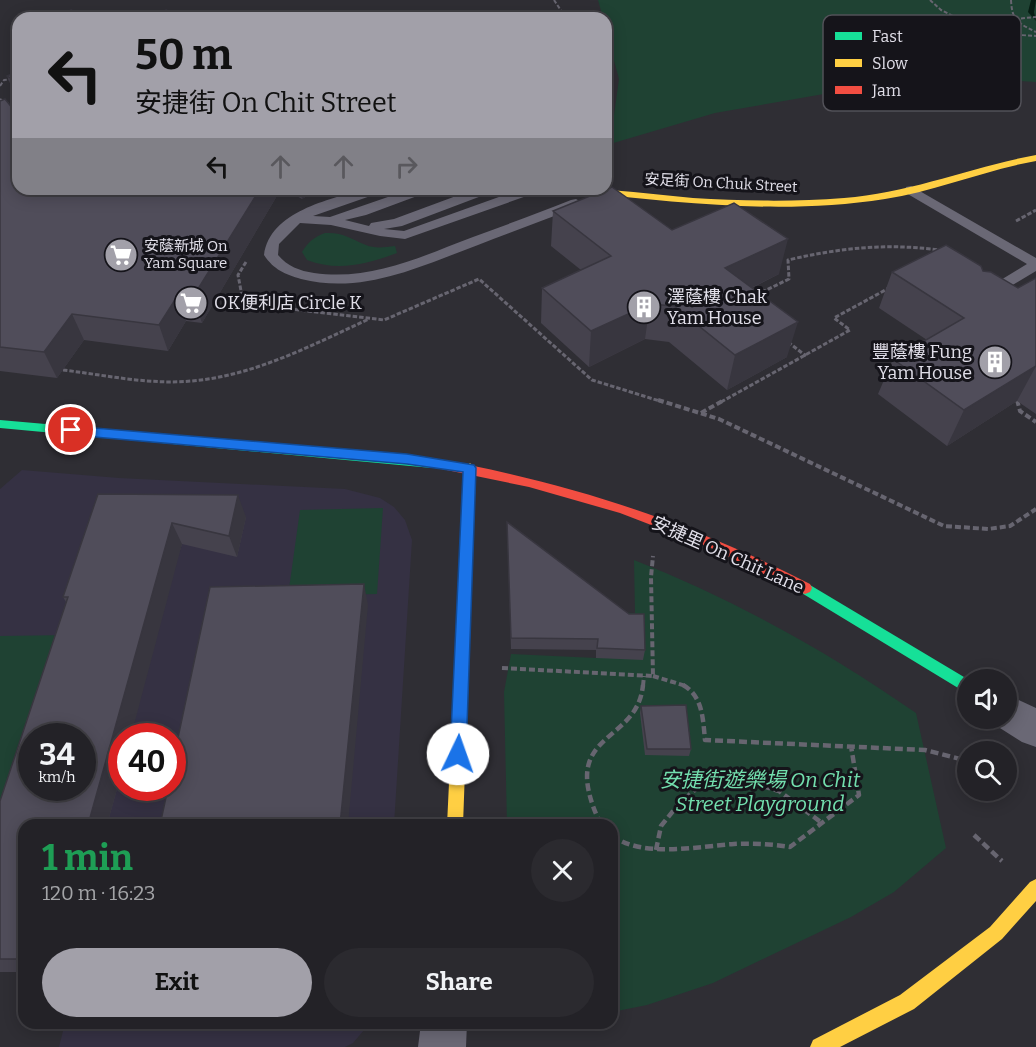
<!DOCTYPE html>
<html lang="en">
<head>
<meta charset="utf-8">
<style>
  :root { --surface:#232227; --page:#2b2a2f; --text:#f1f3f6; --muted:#a3a4a7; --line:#403f44; --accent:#a2a0a9 }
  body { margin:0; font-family:Bitter,"Noto Sans TC",serif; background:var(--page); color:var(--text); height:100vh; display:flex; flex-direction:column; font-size:22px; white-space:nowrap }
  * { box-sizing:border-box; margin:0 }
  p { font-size:20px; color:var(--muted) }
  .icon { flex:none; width:33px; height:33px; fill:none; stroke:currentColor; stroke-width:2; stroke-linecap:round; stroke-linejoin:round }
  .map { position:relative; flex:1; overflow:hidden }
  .sheet { position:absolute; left:18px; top:819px; width:600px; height:210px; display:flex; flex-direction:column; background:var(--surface); border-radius:18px; box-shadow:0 3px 15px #0003,0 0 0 2px var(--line) }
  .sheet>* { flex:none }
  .guide { position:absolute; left:12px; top:12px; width:600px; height:183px; border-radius:18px; box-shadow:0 3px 15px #0003,0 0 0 2px var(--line); background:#a2a0a9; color:#111; overflow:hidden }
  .controls { position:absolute; left:957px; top:669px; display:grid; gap:12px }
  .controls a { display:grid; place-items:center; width:60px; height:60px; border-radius:50%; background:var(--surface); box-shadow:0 3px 15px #0003,0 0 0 2px var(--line); font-size:30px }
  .speed { position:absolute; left:18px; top:723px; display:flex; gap:12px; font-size:30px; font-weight:700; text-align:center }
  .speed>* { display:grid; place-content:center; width:78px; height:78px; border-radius:50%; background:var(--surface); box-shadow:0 3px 15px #0003,0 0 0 2px var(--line); line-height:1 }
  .speed small { font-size:15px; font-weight:400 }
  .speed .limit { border:9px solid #d22; background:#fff; color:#111 }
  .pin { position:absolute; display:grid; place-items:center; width:51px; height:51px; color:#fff; margin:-26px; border:3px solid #fff; border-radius:50%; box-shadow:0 2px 6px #0007 }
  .me { position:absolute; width:66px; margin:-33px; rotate:3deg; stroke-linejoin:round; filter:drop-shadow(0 0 4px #0008) }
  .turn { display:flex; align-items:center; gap:21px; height:126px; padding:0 24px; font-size:27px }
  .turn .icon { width:78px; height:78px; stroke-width:2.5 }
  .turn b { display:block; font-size:42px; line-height:51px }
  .lanes { display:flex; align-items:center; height:57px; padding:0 24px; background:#0003; justify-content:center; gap:30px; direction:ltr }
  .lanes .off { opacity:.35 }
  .round { display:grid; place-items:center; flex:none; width:63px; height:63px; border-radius:32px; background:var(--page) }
  .head { display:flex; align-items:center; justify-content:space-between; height:102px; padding:0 24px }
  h1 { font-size:36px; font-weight:700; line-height:45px; color:#1e9e55 }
  .cta { display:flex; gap:12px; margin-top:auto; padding:12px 24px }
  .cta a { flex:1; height:69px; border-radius:36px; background:var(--accent); color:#111; font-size:24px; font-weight:700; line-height:69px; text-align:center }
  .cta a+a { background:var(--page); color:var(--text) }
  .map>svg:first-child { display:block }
  .built { fill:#353143; fill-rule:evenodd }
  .green { fill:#1f4233 }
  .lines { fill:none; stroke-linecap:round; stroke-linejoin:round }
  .stream { fill:#071c13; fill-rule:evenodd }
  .path-far3 { stroke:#676570; stroke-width:2; stroke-dasharray:4 2; stroke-linecap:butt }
  .path-far2 { stroke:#676570; stroke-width:3; stroke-dasharray:4.5 2; stroke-linecap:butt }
  .path-far1 { stroke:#676570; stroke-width:4; stroke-dasharray:6 3; stroke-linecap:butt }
  .path { stroke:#676570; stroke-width:4.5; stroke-dasharray:8 4; stroke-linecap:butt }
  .lane { fill:#6a6875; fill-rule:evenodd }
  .street { fill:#6a6875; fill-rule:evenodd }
  .fast { fill:#16e098; fill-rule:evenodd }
  .slow { fill:#ffcf43; fill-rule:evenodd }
  .jam { fill:#f24e42; fill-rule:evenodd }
  .wall { fill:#45424d }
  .shaded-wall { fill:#38363f }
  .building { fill:#504d5a; stroke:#38363f; stroke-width:1.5; fill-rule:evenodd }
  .route { fill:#1a73e8; stroke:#114b97; stroke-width:1.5 }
  .labels { text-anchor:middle; stroke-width:6; stroke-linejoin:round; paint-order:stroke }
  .far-street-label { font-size:15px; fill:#e0dee8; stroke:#15141a }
  .far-poi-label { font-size:15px; fill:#e0dee8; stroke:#15141a; text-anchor:start }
  .poi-label { font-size:18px; fill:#e0dee8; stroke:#15141a; text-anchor:start }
  .street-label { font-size:18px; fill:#e0dee8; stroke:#15141a }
  .near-park-label { font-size:21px; font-style:italic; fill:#72dead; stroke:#15141a }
  .key { fill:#15141a; stroke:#525158; stroke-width:1.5 }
  .key-label { font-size:16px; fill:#e0dee8 }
</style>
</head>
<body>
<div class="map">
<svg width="1036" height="1047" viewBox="0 0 1036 1047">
  <rect width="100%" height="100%" fill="#2f2e34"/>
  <!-- built -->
  <path class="built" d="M22,470L119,478L345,489L380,498L394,507L405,520L412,540L394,825H24V972H0V489ZM32,736H82V788H32ZM122,736H172V788H122Z
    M65,1023H370L353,1043L345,1047H59Z"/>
  <!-- green -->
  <path class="green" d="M598,0H1036V82L1002,80L870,86L715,113L610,144L619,79L606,31V18H603Z
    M325,233C343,232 351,239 366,245C375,249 385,247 395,246L397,253C367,264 338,272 307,260L302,252C308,242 314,237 325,233Z
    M383,508L377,594L288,596L300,510Z
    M634,560C733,599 829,652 916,713L946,848L894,892L851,917L713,983L647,1005L612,1012V825H507L504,692L511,654L596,658V612L635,613Z
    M70,635L0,822V636Z"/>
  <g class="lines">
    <!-- stream -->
    <path class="stream" d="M1031,0H1036L1034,12L1036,21L1028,12Z"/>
    <!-- path-far3 -->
    <path class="path-far3" d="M554,0L566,18
      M930,0L941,10L961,20L989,23L1004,34L1036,36
      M1011,0C1012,21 1018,23 1036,32
      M1015,19L1036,17
      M0,86L4,80L18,79
      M0,99L18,109"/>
    <!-- path-far2 -->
    <path class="path-far2" d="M1016,221L1036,210
      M246,262L238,275L242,296L283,308L384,320L479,279L592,380L663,402
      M756,295L789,279L788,260C839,248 887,243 939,250
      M788,342L806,356
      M63,370C105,375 149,385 191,381C254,376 312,345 369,319
      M1016,397L1017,402
      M721,402L850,330L834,318L889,288"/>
    <!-- path-far1 -->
    <path class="path-far1" d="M658,400L719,419L944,526L988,529L1010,526L1036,509
      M1017,400L1020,411L1036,422
      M701,413L724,400
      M502,668L653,676L651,577L653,556
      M653,676L686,686
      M643,686L644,676"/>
    <!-- path -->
    <path class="path" d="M683,685C703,696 703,720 705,740L925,750L968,761
      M601,825C555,729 637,747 643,685
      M612,835C641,859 700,846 734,844C753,843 772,844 790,847L859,795L851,746
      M974,835L1002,861
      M656,850L661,826L677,806L698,787L734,781L756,784L779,791L822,823"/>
    <!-- lane -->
    <path class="lane" d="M911,186L1036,258V271L991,298H981L979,295L981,292L1027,264L906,193L905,190L906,187Z
      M364,189H383L382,192L313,216L330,217L411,189H429L428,192L366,215L345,220L369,226L371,223L394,219L475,189H493L492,192L402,226L384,229L404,231L521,189H539L538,192L405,239L380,236L331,225L300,223L279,244L278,255C287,266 300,271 314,273C371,281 420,257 473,237C506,225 538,213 571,200L576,199L583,203L581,206C546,219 512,232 478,245C421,266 363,295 301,279C285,274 274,270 264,255C270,211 329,200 364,189Z"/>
    <!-- street -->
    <path class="street" d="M1006,694L1036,708V747L1022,742L992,723L990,718H1006Z
      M421,1023H467L466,1047H418Z"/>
    <!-- fast -->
    <path class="fast" d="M0,420L432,458L438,463L432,468L0,428Z
      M805,582L969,680L968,694L800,592L798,588L800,584Z"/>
    <!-- slow -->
    <path class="slow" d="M1036,155V161C985,170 936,191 885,199C783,215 681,203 579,192L574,189C614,189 653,194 693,198C743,201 794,202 844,198C910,193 971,167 1036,155Z
      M470,463L476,468L463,825H447L464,468Z
      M1036,879V901L1002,939L914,1009L840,1047H810L813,1040L900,995L990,927L1030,882Z"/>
    <!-- jam -->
    <path class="jam" d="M432,458C567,482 688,521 810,584L812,588L810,592L805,594L800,592L711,548L620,513L529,487L427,466L426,463L427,460Z"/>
  </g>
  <!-- wall -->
  <path class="wall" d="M18,71V101L17,100L7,76Z
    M0,101L18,189H281L202,323L186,321L168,351L84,340L57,378L0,371Z
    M284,189H319L302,199Z
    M553,211L672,230L779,274L752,288L787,357L727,390L669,342L645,339L589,367L541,323L542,288L581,270L551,246Z
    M983,271L1018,288L1036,278V414L1017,401L947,446L878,394L893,359L927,340L879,308L892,272Z
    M98,494L246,517L237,557L182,544L122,736V771L107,825H24V972H0V801L66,602L63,597Z
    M507,522L645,650L643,660L596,658V650L511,649Z
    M641,706L691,749L689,756L645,755L640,713Z
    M241,1023H293L292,1027L245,1028Z"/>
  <!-- shaded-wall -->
  <path class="shaded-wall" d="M260,189H281L202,323L193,297Z
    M300,189H319L302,199Z
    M788,239L779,274L718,304L725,268Z
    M178,295L186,321L168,351L159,325Z
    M650,304L645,339L589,367L591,331Z
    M72,314L84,340L57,378L44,352Z
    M798,322L787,357L727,390L735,355Z
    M1036,366L1017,401L947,446L964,410Z
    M238,495L246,517L237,557L229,536Z
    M172,523L182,544L131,736H122V771L107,825H88Z
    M364,584L368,605L348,825H340Z"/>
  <!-- building -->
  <path class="building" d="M71,10L88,18H51Z
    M166,10L185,18H146Z
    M18,71V82L7,76Z
    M5,99L18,115V189H260L193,297L178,295L159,325L72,314L44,352L0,347V101Z
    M612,187L672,230L734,203L788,239L725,268L798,322L735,355L674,306L650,304L591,331L542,288L611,256L553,211Z
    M946,245L981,266L983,271L991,272L1018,288L1036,278V366L964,410L893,359L964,318L892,272Z
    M98,494L238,495L229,536L172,523L88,825H24V959H0V801L68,597H63ZM32,736H82V788H32Z
    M507,522L629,614H644L645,650L597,648L598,639L511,638Z
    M364,584L340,825H160L168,788H172V766L210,587Z
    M686,705L691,749H647L641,706Z"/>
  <!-- route -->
  <path class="route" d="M71,426L407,454L474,465L476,468L466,754L464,759L458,761L452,759L450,754L463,472L407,464L71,435L64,430Z"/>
  <!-- icons -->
  <defs>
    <symbol id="supermarket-disc" viewBox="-11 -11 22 22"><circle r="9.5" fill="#a2a0a9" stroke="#15141a"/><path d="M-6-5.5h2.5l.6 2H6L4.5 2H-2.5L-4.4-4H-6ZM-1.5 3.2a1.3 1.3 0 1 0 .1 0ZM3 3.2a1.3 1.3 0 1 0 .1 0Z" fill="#fff"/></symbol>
    <symbol id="building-disc" viewBox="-11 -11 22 22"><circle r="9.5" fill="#a2a0a9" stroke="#15141a"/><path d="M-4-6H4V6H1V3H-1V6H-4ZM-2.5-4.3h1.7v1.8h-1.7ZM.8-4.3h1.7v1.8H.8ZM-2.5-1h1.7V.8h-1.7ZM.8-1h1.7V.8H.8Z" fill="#fff"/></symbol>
  </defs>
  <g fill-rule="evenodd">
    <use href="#supermarket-disc" x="102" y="236" width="38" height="38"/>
    <use href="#supermarket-disc" x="172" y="284" width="38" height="38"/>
    <use href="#building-disc" x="625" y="288" width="38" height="38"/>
    <use href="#building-disc" x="976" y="343" width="38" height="38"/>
  </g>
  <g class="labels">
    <!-- far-street labels -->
    <g class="far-street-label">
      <text transform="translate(721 183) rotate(3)" y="5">安足街 On Chuk Street</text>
    </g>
    <!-- far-poi labels -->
    <g class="far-poi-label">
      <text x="144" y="251">安蔭新城 On<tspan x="144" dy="17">Yam Square</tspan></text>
    </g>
    <!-- poi labels -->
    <g class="poi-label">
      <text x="667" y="303">澤蔭樓 Chak<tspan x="667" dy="21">Yam House</tspan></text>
      <text x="214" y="309">OK便利店 Circle K</text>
      <text x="972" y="358" text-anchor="end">豐蔭樓 Fung<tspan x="972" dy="21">Yam House</tspan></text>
    </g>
    <!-- street labels -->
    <g class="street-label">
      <text transform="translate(728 555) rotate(24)" y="6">安捷里 On Chit Lane</text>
    </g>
    <!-- near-park labels -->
    <g class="near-park-label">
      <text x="760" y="787">安捷街遊樂場 On Chit<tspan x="760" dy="24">Street Playground</tspan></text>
    </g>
  </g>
  <!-- legend -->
  <rect x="823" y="15" width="198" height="96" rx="9" class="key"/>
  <rect x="835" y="32" width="27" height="8" fill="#16e098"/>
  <rect x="835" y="59" width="27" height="8" fill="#ffcf43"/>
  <rect x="835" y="86" width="27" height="8" fill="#f24e42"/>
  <g class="key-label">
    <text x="872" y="42">Fast</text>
    <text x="872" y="69">Slow</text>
    <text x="872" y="96">Jam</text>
  </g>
</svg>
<div class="controls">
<a><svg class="icon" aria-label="sound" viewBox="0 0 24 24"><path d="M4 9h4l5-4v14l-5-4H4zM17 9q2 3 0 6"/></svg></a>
<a><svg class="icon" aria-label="search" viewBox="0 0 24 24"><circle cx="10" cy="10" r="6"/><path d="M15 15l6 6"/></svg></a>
</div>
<div class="speed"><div>34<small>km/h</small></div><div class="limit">40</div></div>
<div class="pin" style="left:71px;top:430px;background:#d93025"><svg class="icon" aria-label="arrive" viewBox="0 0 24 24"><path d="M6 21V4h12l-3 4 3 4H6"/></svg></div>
<svg class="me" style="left:458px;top:754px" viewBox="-20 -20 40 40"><circle r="19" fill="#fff"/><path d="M0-13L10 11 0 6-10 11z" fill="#1a73e8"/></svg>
<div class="guide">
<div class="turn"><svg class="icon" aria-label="left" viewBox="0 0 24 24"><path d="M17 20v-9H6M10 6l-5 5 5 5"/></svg><div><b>50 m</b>安捷街 On Chit Street</div></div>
<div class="lanes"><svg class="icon" aria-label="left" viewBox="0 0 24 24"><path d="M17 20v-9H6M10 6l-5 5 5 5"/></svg><svg class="icon off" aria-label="ahead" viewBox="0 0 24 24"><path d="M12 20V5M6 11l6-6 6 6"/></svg><svg class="icon off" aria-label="ahead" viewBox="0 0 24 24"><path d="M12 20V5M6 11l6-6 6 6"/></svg><svg class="icon off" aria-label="right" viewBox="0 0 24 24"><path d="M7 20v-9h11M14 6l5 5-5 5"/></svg></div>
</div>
<section class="sheet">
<div class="head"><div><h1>1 min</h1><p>120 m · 16:23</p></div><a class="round"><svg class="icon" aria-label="close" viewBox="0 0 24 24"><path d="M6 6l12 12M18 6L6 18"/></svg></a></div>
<div class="cta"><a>Exit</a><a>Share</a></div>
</section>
</div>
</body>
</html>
